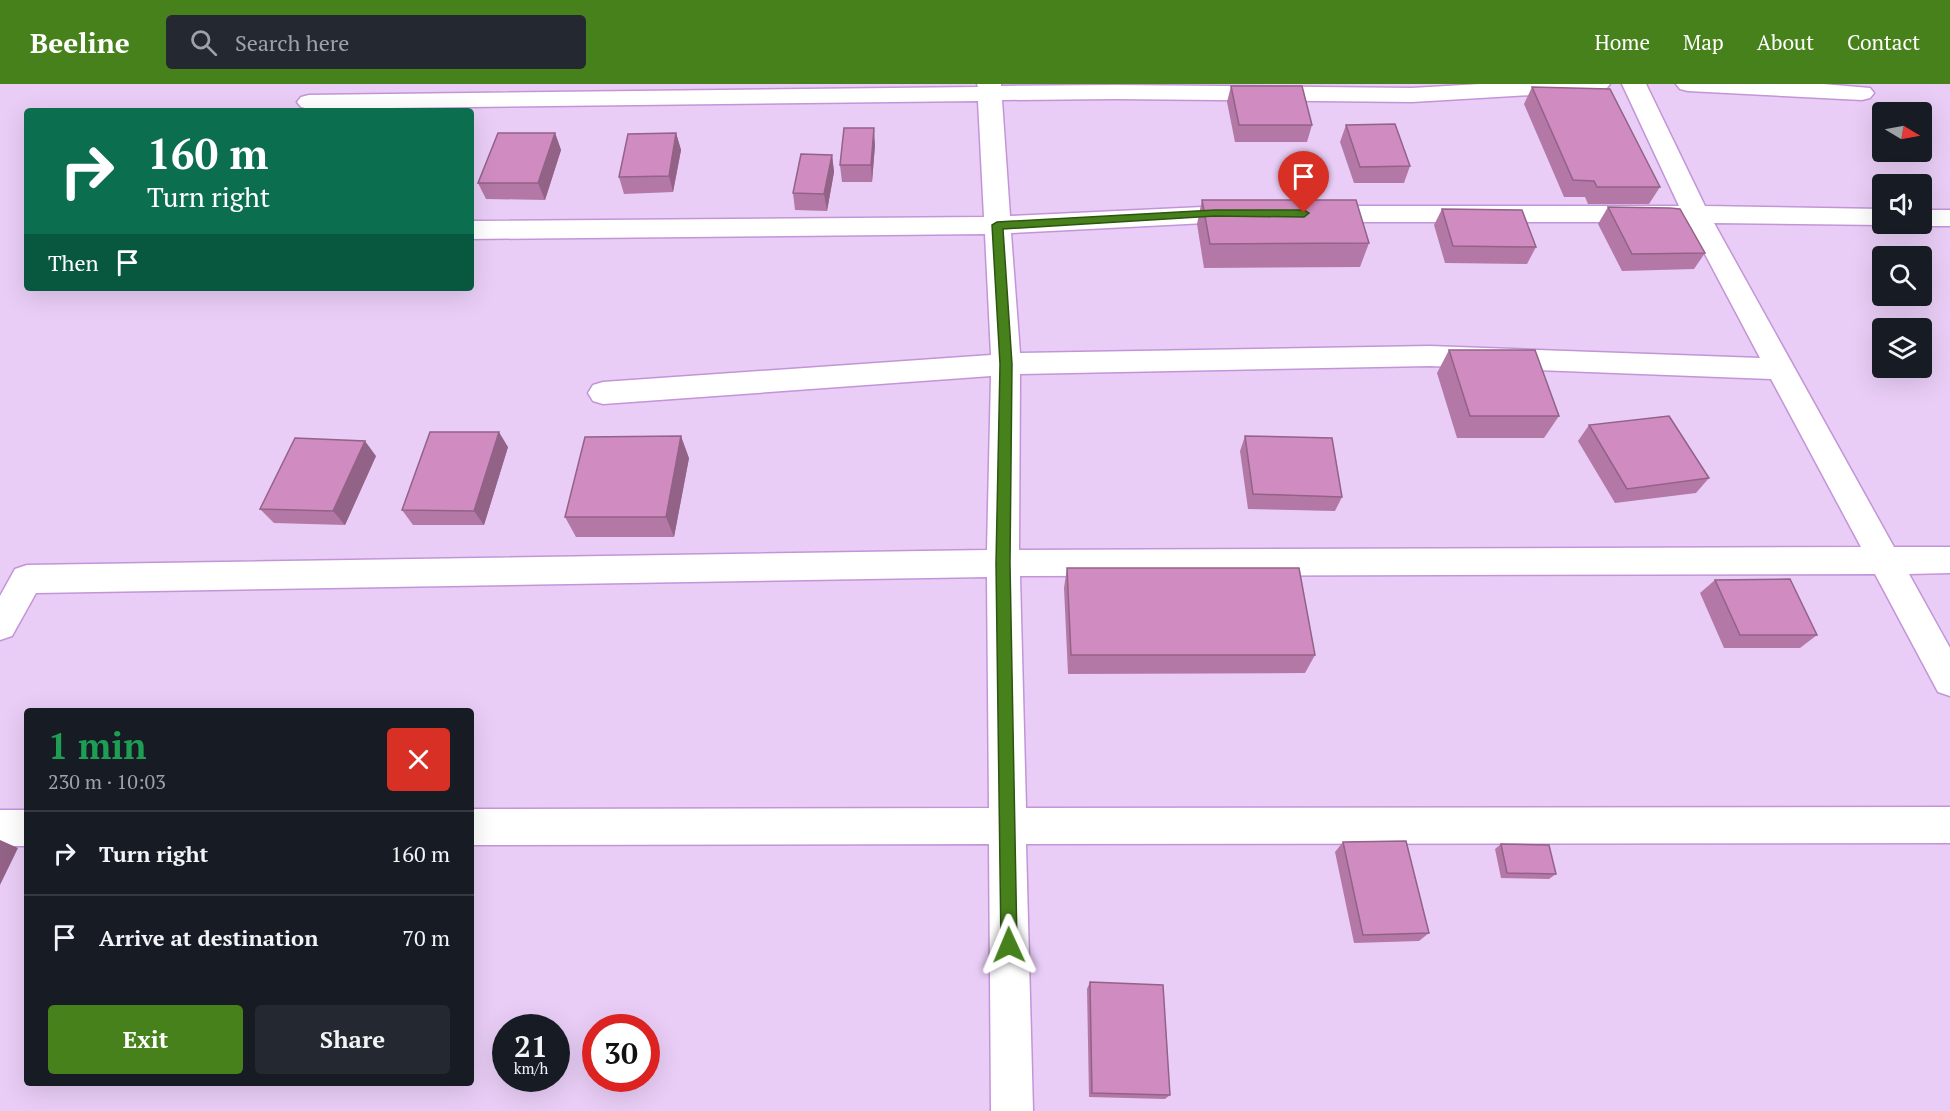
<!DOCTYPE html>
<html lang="en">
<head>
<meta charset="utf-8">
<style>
  :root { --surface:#171b24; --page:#242831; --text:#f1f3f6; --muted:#9ea1a6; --line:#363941; --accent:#47811b }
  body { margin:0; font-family:"PT Serif",serif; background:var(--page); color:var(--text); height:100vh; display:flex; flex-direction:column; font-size:22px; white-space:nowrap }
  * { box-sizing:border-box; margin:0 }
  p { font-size:20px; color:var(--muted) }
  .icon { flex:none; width:33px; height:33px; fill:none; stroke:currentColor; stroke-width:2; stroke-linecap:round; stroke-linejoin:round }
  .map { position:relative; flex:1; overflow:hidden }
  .drawer { position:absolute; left:24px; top:624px; width:450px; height:378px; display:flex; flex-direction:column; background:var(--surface); border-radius:6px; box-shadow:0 6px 24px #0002 }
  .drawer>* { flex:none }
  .guide { position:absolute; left:24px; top:24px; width:450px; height:183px; border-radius:6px; box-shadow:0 6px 24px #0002; background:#0b6e4f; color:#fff; overflow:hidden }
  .needle { width:39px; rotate:100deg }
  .fabs { position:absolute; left:1872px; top:18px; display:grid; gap:12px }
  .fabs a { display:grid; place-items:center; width:60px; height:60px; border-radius:6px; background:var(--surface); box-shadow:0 6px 24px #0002; font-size:30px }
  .speed { position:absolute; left:492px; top:930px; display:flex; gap:12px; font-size:30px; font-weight:700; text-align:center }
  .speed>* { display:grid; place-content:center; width:78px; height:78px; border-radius:50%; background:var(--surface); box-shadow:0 6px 24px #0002; line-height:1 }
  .speed small { font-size:15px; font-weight:400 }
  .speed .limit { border:9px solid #d22; background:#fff; color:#111 }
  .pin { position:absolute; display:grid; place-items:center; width:51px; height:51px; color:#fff; margin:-62px -26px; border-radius:50% 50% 50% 0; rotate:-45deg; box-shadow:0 0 6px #0007 }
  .pin .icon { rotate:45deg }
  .me { position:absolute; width:66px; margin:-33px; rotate:359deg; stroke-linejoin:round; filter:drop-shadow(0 0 4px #0008) }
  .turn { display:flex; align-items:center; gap:21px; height:126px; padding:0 24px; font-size:27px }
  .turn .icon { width:78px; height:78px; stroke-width:2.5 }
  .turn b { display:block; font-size:42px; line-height:51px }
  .then { display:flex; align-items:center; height:57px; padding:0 24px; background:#0003; gap:12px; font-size:22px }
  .round { display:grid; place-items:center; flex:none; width:63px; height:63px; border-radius:6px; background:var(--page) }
  .summary { display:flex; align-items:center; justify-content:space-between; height:102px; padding:0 24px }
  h1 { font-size:36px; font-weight:700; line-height:45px; color:#1e9e55 }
  .action { display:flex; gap:12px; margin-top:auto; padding:12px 24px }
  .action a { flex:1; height:69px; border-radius:6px; background:var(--accent); color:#fff; font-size:24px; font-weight:700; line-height:69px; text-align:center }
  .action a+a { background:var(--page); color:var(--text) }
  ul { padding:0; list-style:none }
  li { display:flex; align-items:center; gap:18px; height:84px; padding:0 24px; border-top:2px solid var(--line) }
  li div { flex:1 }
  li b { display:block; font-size:22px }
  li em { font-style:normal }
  header { display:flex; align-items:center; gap:36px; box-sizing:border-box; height:84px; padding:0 30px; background:var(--accent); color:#fff }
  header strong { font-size:28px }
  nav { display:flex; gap:33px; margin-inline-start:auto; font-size:21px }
  .search { width:420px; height:54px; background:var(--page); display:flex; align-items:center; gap:15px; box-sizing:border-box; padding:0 21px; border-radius:6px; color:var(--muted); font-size:22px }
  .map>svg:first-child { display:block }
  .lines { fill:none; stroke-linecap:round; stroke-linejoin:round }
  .minor-casing { stroke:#c395d8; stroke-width:3 }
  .minor { fill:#fff; fill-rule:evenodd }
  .wall { fill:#b378a6 }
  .shaded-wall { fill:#926287 }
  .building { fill:#d08cc1; stroke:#926287; stroke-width:1.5 }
  .route { fill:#47811b; stroke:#2e5412; stroke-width:1.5 }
</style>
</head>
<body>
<header>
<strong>Beeline</strong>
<div class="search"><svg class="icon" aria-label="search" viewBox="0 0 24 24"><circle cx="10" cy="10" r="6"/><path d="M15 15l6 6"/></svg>Search here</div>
<nav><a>Home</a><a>Map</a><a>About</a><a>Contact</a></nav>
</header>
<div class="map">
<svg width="1950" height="1027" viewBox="0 0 1950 1027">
  <rect width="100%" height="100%" fill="#e9cdf6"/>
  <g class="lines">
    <defs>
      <path id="minor" d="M977,0H1001V2L1114,1L1412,4L1480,0H1610L1606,5L1598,7L1412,18L1114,15L1002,16L1010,132L1245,121L1254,123L1258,129L1254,135L1245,137L1011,149L1020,269L1430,262L1760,274L1688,138H1314L1305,136L1301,130L1305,124L1314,122H1679L1622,0H1646L1705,122L1882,125V140H1889L1882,141L1714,139L1894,463H1950V489L1909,490L1950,564V612L1938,608L1875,490L1020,492L1026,724L1950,723V759L1026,760L1033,1027H991L989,760L471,761V725L989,724L987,493L36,509L12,552L0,556V512L15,485L27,481L987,466L991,292L603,320L593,317L588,309L593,301L603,298L991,271L985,150L471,155V137L984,133L978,17L309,25L301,23L297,18L301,13L309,11L978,3ZM1430,282L1771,295L1861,463L1019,466L1020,290Z
        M1676,0H1823L1870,4L1874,9L1870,14L1862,16L1688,7L1680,5Z
        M1922,126H1950V142H1922L1913,140H1922Z
        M0,726H27V762H0Z"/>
    </defs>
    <!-- minor casing -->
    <use href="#minor" class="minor-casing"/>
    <!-- minor -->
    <use href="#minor" class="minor"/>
  </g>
  <!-- wall -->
  <path class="wall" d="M1231,2L1312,41L1307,58H1235L1227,18Z
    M1532,3L1660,103L1649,120H1588L1585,113H1564L1524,20Z
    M1346,41L1410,82L1404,99H1354L1340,58Z
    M555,49L561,66L545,116L486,115L478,99Z
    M676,49L681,66L673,108L624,110L619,93Z
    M875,61L872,98H842L840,81Z
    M832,71L834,88L827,127L795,126L793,109Z
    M1202,116L1369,159L1360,183L1204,184L1197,140Z
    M1608,123L1705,169L1694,185L1622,187L1598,140Z
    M1442,125L1536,163L1527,180L1445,179L1434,141Z
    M1449,266L1559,332L1544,354H1457L1437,289Z
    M1589,341L1709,394L1696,409L1615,419L1578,357Z
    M1245,352L1342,413L1335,427L1248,425L1240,367Z
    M508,363L484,441H413L402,426Z
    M376,372L345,441L274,439L260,425Z
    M689,374L674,453H576L565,433Z
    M1067,484L1315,571L1305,589L1068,590L1064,504Z
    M1715,496L1817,551L1800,564H1724L1700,509Z
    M1343,758L1429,849L1419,857L1354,859L1335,768Z
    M1501,760L1556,790L1549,795L1501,794L1495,765Z
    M1090,898L1170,1011L1165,1015L1089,1013L1087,905Z"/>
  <!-- shaded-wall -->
  <path class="shaded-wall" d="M874,44L875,61L872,98L871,81Z
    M555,49L561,66L545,116L538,99Z
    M676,49L681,66L673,108L669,92Z
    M832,71L834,88L827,127L824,110Z
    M499,348L508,363L484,441L474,427Z
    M681,352L689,374L674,453L666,433Z
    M365,357L376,372L345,441L333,427Z
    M0,756L18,764L0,801Z"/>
  <!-- building -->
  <path class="building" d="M1231,2H1302L1312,41H1239Z
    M1532,3L1610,5L1660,103H1597L1594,97L1573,96Z
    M1395,40L1410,82L1360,83L1346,41Z
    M844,44H874L871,81H840Z
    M498,49H555L538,99H478Z
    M676,49L669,92L619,93L628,50Z
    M801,70L832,71L824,110L793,109Z
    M1202,116H1356L1369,159L1210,160Z
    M1608,123L1670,124L1680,125L1705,169L1632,170Z
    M1442,125L1522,126L1536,163L1453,162Z
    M1449,266H1535L1559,332H1470Z
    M1669,332L1709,394L1627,405L1589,341Z
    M430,348H499L474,427L402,426Z
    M681,352L666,433H565L585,353Z
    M1245,352L1332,354L1342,413L1253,410Z
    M295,354L365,357L333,427L260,425Z
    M1067,484H1299L1315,571H1071Z
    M1790,495L1817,551H1740L1715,496Z
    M1406,757L1429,849L1363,851L1343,758Z
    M1501,760L1549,761L1556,790L1507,789Z
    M1090,898L1163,901L1170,1011L1092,1009Z"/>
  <!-- route -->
  <path class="route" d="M1215,126H1304L1309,129L1304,133L1215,132L1003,145L1012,280L1010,479L1017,861L1015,866L1009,869L1003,866L1001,861L996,479L1000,280L992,141L997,138Z"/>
</svg>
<div class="fabs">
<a><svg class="needle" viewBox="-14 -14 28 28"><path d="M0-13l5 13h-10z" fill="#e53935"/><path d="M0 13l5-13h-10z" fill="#9ea1a6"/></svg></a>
<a><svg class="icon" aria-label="sound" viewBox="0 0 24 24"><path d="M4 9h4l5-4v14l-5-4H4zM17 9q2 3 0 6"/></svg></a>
<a><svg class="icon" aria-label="search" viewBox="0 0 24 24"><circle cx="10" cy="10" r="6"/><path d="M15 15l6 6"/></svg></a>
<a><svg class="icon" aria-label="layers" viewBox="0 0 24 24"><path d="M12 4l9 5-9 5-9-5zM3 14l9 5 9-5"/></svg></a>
</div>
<div class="speed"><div>21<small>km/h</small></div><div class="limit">30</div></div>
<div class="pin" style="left:1304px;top:129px;background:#d93025"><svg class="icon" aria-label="arrive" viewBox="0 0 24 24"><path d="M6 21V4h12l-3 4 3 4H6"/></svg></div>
<svg class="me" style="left:1009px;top:861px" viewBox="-20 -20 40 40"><path d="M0-17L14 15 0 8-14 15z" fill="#47811b" stroke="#fff" stroke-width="4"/></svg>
<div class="guide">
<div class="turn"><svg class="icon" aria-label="right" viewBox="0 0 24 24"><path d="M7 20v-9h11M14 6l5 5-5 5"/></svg><div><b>160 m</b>Turn right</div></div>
<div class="then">Then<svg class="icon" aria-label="arrive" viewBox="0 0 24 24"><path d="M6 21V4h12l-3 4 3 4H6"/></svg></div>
</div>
<section class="drawer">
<div class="summary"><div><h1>1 min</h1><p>230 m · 10:03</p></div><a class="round" style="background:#d93025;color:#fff"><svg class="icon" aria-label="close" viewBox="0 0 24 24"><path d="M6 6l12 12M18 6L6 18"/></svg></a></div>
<ul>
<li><svg class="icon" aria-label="right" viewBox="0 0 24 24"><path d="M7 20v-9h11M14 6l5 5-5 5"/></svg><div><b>Turn right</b></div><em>160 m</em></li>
<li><svg class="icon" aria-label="arrive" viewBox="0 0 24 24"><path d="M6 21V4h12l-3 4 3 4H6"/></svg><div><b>Arrive at destination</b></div><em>70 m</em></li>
</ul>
<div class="action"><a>Exit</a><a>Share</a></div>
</section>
</div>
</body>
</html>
